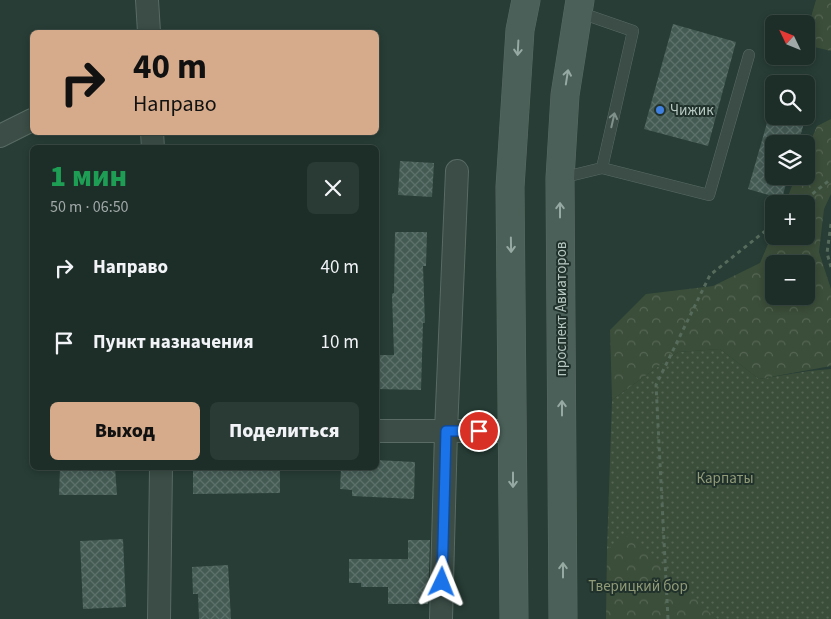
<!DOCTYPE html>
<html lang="ru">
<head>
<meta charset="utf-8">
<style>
  :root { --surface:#1d2e28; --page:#2a3a34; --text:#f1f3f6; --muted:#a0a8a8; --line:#3b4a45; --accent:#d6ab8b }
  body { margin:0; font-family:"Source Sans 3",sans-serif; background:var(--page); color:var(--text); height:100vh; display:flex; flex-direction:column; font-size:19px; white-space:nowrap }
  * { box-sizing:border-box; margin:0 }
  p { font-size:16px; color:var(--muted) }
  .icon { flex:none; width:28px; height:28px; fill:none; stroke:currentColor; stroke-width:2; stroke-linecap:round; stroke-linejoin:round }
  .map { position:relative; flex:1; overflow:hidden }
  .side { position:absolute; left:30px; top:145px; width:349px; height:325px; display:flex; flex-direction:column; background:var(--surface); border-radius:8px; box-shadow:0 2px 8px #0003,0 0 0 1px var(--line) }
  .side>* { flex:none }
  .hud { position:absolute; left:30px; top:30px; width:349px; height:105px; border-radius:8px; box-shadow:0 2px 8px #0003,0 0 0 1px var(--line); background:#d6ab8b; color:#111; overflow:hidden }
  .needle { width:32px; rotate:313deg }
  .buttons { position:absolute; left:765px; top:15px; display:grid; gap:10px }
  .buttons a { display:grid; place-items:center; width:50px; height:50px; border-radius:8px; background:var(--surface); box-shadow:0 2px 8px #0003,0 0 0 1px var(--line); font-size:25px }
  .pin { position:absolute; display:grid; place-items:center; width:42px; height:42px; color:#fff; margin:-21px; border:2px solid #fff; border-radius:50%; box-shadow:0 1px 5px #0007 }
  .me { position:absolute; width:55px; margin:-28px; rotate:2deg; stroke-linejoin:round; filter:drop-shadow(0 0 4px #0008) }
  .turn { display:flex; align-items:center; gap:18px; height:105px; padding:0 20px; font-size:22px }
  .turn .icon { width:65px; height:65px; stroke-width:2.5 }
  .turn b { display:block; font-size:35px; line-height:42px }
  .round { display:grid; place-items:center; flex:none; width:52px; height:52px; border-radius:8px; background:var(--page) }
  .overview { display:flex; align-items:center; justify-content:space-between; height:85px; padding:0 20px }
  h1 { font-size:30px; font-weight:800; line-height:38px; color:#1e9e55 }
  .button { display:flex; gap:10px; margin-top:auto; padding:10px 20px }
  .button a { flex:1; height:58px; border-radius:8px; background:var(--accent); color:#111; font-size:20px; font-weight:800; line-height:58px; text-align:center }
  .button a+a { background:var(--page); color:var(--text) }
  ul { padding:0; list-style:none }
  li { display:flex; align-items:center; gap:15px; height:75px; padding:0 20px }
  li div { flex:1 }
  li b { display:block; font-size:19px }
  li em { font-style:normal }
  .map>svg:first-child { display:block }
  .grass { fill:url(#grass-dots) }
  .forest { fill:url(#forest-crowns); fill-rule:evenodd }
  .building { fill:url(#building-cross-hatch) }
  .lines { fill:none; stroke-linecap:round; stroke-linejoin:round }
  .lane-casing { stroke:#596b64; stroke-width:12 }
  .street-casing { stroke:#596b64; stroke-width:24 }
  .secondary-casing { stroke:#596b64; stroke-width:29 }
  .path { stroke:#576b5c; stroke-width:3; stroke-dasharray:4 4; stroke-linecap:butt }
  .lane { stroke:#3b4d46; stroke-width:11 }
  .street { stroke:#3b4d46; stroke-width:22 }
  .secondary { stroke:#4a6058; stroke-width:28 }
  .oneway { stroke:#96a9a2 }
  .oneway2 { stroke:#7f918a }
  .route-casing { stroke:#114b97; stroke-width:12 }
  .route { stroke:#1a73e8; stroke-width:9 }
  .shop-dot { fill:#3f7fe0; stroke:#20322b; stroke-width:2 }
  .labels { text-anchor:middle; stroke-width:4; stroke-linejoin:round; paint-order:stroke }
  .poi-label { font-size:15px; fill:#b7c8c2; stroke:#20322b; text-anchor:start }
  .street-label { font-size:15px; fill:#b7c8c2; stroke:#20322b }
  .park-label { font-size:15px; fill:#929b78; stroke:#20322b }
</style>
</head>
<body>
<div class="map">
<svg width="831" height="619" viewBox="0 0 831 619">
  <defs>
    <pattern id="grass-dots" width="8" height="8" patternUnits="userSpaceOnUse" patternTransform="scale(1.25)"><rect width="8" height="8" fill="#3b4e39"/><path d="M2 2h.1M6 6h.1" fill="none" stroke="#556654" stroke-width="1.8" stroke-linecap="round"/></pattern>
    <pattern id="forest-crowns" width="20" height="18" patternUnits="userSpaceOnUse" patternTransform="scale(1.25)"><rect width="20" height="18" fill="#3b4e39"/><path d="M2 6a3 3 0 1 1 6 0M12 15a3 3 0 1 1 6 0" fill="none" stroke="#556654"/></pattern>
    <pattern id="building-cross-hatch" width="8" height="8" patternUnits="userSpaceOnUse" patternTransform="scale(1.25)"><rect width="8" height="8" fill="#445b54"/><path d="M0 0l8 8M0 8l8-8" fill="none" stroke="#5d716b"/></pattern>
  </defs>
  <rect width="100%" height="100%" fill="#273d35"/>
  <!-- grass -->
  <path class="grass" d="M720,349L759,379L809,371L831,369V619H717L607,549L612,400L678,352Z"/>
  <!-- forest -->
  <path class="forest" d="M816,0H831V51L806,45V34Z
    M831,119V194L824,209L819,252L831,289V366L759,379L720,349L678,352L612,400L610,330L646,294L713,286L760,263L774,230V236H806V204H785L796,176H806V152L817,126ZM774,264H806V296H774Z
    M631,534L713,616L717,619H606L607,549Z"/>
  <!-- building -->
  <path class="building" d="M673,24L736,42L708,146L644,129Z
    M769,116H806L798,144H774V176H788L782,199L748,189Z
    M400,161L434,163L432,197L398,195Z
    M395,232H427L426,266H423L425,323H423L421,390L376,389L377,355H394L392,294L394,293Z
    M376,460L415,462L414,499L352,496V490L340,489L341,468H376Z
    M60,468H115L117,495H59Z
    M193,468H280V493L193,494Z
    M123,539L126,607L83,609L80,541Z
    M408,540H430L428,604H388V587H361V583H349V559H408Z
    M228,565L231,619H199L198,594H193L192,567Z"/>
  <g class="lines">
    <defs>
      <path id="lane" d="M578,12L633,31L602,168
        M561,178L602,168L709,195L749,55"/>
      <path id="street" d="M147,0L149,32
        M152,132L153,148
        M0,136L32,120
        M376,431H512
        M159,619L161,468
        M441,619L446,431L457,171"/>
      <path id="secondary" d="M514,619L510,187L520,30L526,0
        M563,619L560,178L565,95L580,0"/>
    </defs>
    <!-- lane casing -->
    <use href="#lane" class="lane-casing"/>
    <!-- street casing -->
    <use href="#street" class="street-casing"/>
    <!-- secondary casing -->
    <use href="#secondary" class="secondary-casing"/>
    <!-- path -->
    <path class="path" d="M800,204L831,179
      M831,224L827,253L831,267
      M668,619L656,385L710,275L774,224"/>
    <!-- lane -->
    <use href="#lane" class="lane"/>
    <!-- street -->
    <use href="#street" class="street"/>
    <!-- secondary -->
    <use href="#secondary" class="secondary"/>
  </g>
  <!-- one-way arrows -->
  <defs><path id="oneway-shaft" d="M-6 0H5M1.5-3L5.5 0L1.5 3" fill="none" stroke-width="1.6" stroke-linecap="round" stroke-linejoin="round" transform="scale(1.25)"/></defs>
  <g class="oneway">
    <use href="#oneway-shaft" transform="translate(518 48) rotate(93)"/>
    <use href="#oneway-shaft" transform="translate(567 77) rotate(-81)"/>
    <use href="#oneway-shaft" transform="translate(560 210) rotate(-90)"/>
    <use href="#oneway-shaft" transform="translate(511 245) rotate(89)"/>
    <use href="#oneway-shaft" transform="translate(562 408) rotate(-90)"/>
    <use href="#oneway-shaft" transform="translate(513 480) rotate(90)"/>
    <use href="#oneway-shaft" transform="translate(563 570) rotate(-90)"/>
  </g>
  <use class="oneway2" href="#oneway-shaft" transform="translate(613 120) rotate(-77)"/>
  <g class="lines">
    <defs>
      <path id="route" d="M442,582L446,431H479"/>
    </defs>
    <!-- route casing -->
    <use href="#route" class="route-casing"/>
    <!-- route -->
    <use href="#route" class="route"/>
  </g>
  <!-- markers -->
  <circle class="shop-dot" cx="660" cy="110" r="5"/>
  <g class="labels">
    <!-- poi labels -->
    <g class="poi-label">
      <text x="670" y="115">Чижик</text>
    </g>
    <!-- street labels -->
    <g class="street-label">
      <text transform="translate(561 309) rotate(-90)" y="5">проспект Авиаторов</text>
    </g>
    <!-- park labels -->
    <g class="park-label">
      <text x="725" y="483">Карпаты</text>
      <text x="638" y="591">Тверицкий бор</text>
    </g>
  </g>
</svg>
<div class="buttons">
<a><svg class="needle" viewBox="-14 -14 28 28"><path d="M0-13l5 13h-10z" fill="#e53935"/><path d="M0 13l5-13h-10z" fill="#a0a8a8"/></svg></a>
<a><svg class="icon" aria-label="search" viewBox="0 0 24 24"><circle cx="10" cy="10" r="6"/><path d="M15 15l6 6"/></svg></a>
<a><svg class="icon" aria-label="layers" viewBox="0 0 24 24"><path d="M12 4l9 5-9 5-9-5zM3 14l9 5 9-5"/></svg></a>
<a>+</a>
<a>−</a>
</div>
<div class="pin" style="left:479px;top:431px;background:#d93025"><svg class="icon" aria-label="arrive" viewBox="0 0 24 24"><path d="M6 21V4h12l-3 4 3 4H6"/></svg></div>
<svg class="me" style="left:442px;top:582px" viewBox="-20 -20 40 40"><path d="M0-17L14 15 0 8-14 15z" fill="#1a73e8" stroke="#fff" stroke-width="4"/></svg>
<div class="hud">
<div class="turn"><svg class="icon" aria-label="right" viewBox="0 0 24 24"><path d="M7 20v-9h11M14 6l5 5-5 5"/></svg><div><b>40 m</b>Направо</div></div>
</div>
<section class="side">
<div class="overview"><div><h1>1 мин</h1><p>50 m · 06:50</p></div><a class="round"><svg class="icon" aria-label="close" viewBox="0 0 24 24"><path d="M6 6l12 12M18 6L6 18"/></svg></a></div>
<ul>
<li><svg class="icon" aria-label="right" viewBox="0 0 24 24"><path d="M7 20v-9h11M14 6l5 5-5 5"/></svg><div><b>Направо</b></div><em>40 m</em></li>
<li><svg class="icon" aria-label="arrive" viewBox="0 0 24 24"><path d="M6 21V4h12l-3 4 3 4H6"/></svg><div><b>Пункт назначения</b></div><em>10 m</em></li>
</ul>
<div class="button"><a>Выход</a><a>Поделиться</a></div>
</section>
</div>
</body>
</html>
